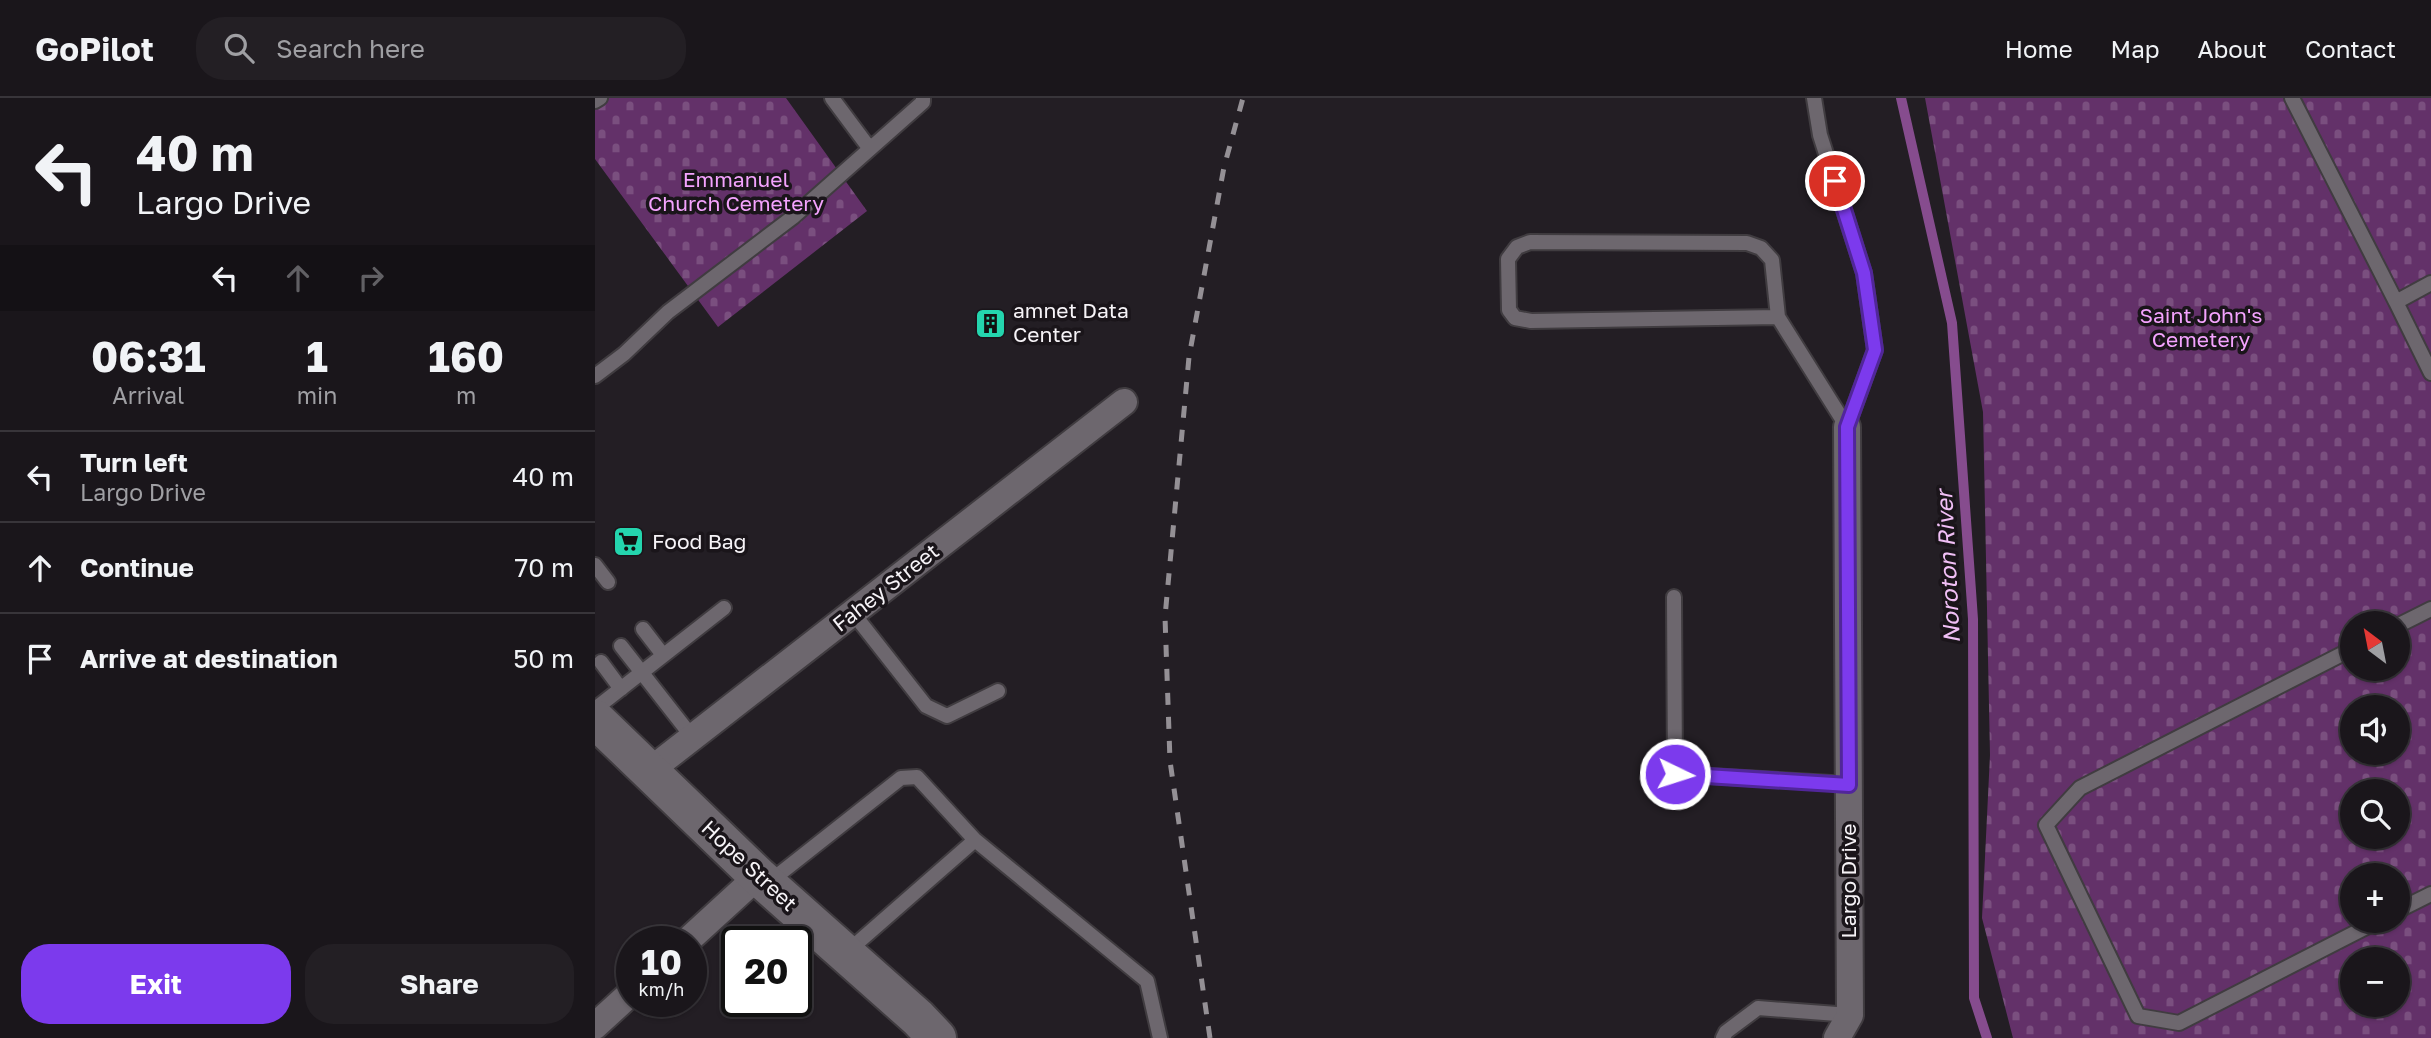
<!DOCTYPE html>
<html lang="en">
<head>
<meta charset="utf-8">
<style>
  :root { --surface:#1a161b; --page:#231f24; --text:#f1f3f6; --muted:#9f9fa3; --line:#38353a; --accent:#7c3aed }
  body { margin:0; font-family:"Golos Text",sans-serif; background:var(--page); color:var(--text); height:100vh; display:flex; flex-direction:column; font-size:26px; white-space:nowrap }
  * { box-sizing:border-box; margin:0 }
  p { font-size:23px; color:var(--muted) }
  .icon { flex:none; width:38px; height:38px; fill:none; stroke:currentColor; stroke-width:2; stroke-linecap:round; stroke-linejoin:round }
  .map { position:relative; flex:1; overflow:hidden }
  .details { display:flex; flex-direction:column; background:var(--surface); width:595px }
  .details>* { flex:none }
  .banner { background:#1a161b; color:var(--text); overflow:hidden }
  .needle { width:46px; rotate:328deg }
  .buttons { position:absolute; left:1745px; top:513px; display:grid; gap:14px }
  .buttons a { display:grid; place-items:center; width:70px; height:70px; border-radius:50%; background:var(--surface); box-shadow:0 2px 5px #0004,0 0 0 2px var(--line); font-size:35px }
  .speed { position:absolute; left:21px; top:828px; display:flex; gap:14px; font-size:35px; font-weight:700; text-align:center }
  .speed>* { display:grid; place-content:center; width:91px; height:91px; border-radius:50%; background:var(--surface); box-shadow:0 2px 5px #0004,0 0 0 2px var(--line); line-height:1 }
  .speed small { font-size:18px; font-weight:400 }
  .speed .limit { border:4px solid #111; border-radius:10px; background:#fff; color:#111 }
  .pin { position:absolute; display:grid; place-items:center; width:60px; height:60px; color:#fff; margin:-30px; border:4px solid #fff; border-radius:50%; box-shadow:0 2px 7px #0007 }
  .me { position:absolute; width:77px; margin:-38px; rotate:94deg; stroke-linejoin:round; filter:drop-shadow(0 0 5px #0008) }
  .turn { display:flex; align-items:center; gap:24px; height:147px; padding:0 21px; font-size:32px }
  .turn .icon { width:91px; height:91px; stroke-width:2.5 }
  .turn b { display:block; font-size:49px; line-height:60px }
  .lanes { display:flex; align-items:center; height:66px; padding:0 21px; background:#0003; justify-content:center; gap:35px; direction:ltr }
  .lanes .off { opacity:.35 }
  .eta { display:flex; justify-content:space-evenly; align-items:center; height:119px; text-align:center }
  .eta b { font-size:42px; font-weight:700; line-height:49px }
  .button { display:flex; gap:14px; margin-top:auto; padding:14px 21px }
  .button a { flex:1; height:80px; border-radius:28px; background:var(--accent); color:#fff; font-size:28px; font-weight:700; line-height:80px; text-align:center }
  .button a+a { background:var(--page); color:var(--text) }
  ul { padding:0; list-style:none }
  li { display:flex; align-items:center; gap:21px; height:91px; padding:0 21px; border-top:2px solid var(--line) }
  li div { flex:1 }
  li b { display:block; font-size:26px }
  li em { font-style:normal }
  header { display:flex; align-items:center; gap:42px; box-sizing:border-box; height:98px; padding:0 35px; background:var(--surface); border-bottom:2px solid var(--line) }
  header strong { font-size:33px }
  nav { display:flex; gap:38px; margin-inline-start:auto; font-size:24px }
  .search { width:490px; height:63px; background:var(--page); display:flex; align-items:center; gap:18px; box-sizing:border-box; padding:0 24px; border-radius:28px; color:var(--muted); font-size:26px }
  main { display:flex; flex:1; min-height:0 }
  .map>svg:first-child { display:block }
  .cemetery { fill:url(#cemetery-stones); fill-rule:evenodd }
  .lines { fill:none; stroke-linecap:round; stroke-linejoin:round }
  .stream { stroke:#864c8e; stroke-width:10 }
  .service-casing { stroke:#403c40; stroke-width:18 }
  .minor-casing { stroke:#403c40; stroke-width:30 }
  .secondary-casing { stroke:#403c40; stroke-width:42 }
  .service { stroke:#6d676e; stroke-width:14 }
  .minor { stroke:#6d676e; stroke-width:26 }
  .secondary { stroke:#6d676e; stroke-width:38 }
  .rail { stroke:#949095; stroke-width:5; stroke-dasharray:12 12; stroke-linecap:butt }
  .route-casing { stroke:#51269a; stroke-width:18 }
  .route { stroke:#7c3aed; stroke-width:12 }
  .labels { text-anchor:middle; stroke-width:7; stroke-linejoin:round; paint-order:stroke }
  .park-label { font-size:21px; fill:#f4a3fe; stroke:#1a151a }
  .poi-label { font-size:21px; fill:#f6f3f7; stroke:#1a151a; text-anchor:start }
  .street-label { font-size:21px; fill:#f6f3f7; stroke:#1a151a }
  .water-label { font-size:23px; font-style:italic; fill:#f0bff5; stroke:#1a151a }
</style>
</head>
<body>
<header>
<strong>GoPilot</strong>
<div class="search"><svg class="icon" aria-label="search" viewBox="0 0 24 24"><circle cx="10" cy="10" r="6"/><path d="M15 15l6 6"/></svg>Search here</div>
<nav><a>Home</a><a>Map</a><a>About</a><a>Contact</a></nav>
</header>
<main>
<section class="details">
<div class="banner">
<div class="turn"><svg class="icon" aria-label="left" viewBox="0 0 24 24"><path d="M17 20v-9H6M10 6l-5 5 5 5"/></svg><div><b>40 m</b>Largo Drive</div></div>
<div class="lanes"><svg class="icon" aria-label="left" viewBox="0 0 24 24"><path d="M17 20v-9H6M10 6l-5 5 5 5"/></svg><svg class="icon off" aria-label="ahead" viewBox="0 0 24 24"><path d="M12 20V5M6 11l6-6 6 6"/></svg><svg class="icon off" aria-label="right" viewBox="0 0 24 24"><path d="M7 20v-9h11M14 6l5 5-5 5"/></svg></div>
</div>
<div class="eta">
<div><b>06:31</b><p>Arrival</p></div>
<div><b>1</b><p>min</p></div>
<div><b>160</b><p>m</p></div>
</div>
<ul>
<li><svg class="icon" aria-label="left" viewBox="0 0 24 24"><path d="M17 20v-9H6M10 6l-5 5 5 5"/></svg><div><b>Turn left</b><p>Largo Drive</p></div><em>40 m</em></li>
<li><svg class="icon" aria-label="ahead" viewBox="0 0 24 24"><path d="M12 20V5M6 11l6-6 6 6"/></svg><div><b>Continue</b></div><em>70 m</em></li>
<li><svg class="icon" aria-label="arrive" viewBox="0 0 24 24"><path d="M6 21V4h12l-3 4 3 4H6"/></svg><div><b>Arrive at destination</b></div><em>50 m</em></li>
</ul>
<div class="button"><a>Exit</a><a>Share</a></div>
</section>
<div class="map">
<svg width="1836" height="940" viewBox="0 0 1836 940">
  <defs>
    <pattern id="cemetery-stones" width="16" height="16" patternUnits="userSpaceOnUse" patternTransform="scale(1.75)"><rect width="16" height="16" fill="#633169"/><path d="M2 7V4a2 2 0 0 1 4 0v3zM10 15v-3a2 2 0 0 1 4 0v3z" fill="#7a4f7f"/></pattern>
  </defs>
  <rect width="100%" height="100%" fill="#231e24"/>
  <!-- cemetery -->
  <path class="cemetery" d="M0,0H191L272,113L123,229L0,61Z
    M1330,0H1836V940H1418L1387,820L1395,657L1388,314ZM1757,525H1802V570H1757ZM1757,609H1802V654H1757ZM1757,693H1802V738H1757ZM1757,777H1802V822H1757ZM1757,861H1802V906H1757Z"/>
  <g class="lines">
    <!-- stream -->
    <path class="stream" d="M1306,0L1357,225L1378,521L1379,900L1392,940"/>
    <defs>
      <path id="service" d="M237,0L275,51
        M1219,0L1225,37L1269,175L1280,252L1252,329
        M1697,0L1801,204L1836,185
        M0,3L5,0
        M1801,204L1836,275
        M1183,219L936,223L920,220L914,212L913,161L922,149L935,144L1152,145L1166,150L1177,162L1183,219L1252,329
        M0,278L29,256L73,214L198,119L328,4V0
        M0,467L13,484
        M1079,499L1080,676L1254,686
        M258,515L331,608L352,618L403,593
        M1802,528L1836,511
        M48,531L68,557
        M26,548L98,640
        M1757,551L1485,690L1451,727L1543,918L1584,925L1785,822
        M6,564L26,591
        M0,611L129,510
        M173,785L306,680L322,679L380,742L552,883L565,940
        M1802,813L1836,796
        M252,854L380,742
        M1128,940L1131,934L1163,910L1255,917"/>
      <path id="minor" d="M53,674L529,304
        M91,844L163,778
        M0,928L37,894
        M1242,940L1255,917L1252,329"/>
      <path id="secondary" d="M0,621L163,778L323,920L342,940"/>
    </defs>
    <!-- service casing -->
    <use href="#service" class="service-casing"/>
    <!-- minor casing -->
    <use href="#minor" class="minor-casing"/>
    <!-- secondary casing -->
    <use href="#secondary" class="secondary-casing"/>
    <!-- service -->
    <use href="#service" class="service"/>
    <!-- minor -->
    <use href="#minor" class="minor"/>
    <!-- secondary -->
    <use href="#secondary" class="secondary"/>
    <!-- rail -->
    <path class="rail" d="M615,940L575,663L570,519L594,259L629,69L648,0"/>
  </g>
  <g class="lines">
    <defs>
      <path id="route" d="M1080,676L1254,687L1252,329L1280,252L1269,175L1240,83"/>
    </defs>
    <!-- route casing -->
    <use href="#route" class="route-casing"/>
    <!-- route -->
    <use href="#route" class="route"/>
  </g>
  <!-- icons -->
  <defs>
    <symbol id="building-square" viewBox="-11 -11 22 22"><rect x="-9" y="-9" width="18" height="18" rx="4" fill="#24d5ae" stroke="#1a151a"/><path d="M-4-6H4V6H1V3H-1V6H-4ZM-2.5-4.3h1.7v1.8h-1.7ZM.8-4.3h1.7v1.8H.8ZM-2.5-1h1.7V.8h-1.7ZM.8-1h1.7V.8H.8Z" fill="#111"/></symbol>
    <symbol id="supermarket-square" viewBox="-11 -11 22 22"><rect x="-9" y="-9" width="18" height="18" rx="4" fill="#24d5ae" stroke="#1a151a"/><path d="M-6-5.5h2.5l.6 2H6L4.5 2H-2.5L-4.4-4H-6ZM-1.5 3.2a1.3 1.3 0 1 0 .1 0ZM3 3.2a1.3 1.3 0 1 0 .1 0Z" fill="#111"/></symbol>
  </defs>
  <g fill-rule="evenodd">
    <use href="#building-square" x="378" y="208" width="35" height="35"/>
    <use href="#supermarket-square" x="16" y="426" width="35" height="35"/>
  </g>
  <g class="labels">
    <!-- park labels -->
    <g class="park-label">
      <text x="141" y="89">Emmanuel<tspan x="141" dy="24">Church Cemetery</tspan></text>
      <text x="1606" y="225">Saint John's<tspan x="1606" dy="24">Cemetery</tspan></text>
    </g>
    <!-- poi labels -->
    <g class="poi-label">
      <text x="418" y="220">amnet Data<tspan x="418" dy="24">Center</tspan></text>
      <text x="57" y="451">Food Bag</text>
    </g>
    <!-- street labels -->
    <g class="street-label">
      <text transform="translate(291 490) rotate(-38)" y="7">Fahey Street</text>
      <text transform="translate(154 768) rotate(43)" y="7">Hope Street</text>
      <text transform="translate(1254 783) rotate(-90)" y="7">Largo Drive</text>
    </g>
    <!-- water labels -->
    <g class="water-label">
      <text transform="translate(1353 469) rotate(-93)" y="8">Noroton River</text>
    </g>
  </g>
</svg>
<div class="buttons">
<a><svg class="needle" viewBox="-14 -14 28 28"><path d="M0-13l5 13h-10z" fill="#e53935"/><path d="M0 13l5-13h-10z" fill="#9f9fa3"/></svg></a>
<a><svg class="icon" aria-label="sound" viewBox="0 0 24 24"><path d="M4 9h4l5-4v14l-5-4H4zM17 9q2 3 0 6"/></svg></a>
<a><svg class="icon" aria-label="search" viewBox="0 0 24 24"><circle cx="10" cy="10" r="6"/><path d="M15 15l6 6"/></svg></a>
<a>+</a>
<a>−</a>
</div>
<div class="speed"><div>10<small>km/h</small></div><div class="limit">20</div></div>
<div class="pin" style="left:1240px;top:83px;background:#d93025"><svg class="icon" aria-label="arrive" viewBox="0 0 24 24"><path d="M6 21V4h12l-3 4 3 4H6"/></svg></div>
<svg class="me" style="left:1080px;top:676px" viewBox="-20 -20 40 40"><circle r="17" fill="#7c3aed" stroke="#fff" stroke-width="3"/><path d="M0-11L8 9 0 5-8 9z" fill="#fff"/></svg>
</div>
</main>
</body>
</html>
